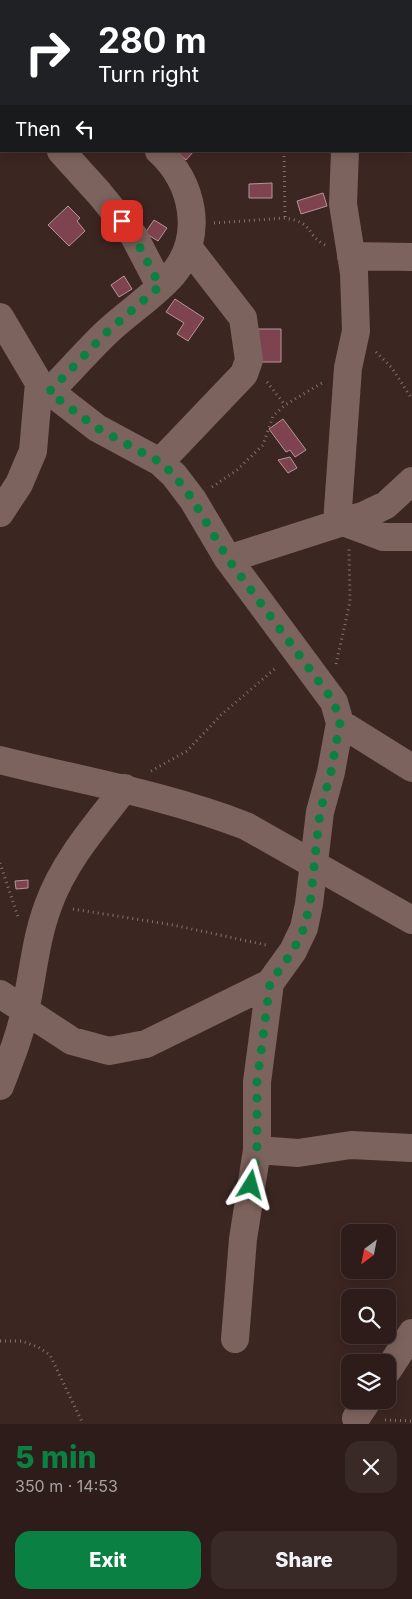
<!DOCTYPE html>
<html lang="en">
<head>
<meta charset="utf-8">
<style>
  :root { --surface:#2d1c1a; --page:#392927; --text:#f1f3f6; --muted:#a7a1a2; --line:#483a39; --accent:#0b8043 }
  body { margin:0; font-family:Inter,sans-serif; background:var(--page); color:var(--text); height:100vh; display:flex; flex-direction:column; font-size:19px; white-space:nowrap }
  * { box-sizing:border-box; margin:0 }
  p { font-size:16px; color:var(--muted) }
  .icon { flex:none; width:28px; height:28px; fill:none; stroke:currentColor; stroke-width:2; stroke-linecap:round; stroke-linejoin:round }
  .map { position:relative; height:1424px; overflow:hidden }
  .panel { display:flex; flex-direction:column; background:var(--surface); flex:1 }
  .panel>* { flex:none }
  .guide { position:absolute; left:0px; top:0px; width:412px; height:152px; box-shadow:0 2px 12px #0003,0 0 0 1px var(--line); background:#202124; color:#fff; overflow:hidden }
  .needle { width:32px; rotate:212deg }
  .fabs { position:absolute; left:341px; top:1224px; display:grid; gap:10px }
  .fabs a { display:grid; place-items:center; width:55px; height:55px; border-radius:10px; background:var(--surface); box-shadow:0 2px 12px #0003,0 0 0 1px var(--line); font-size:25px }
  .pin { position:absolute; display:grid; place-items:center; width:42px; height:42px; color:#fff; margin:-21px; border-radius:10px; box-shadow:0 2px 8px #0006 }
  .me { position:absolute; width:55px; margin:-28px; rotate:8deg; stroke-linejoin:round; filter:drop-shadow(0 0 4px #0008) }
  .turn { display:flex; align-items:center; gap:18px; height:105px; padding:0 15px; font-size:22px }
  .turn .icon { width:65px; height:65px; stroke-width:2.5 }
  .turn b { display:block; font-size:35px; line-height:42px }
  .then { display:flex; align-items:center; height:48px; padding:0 15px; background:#0003; gap:10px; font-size:19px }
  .round { display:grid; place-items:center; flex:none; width:52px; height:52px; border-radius:15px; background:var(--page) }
  .headline { display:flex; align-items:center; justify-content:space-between; height:85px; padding:0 15px }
  h1 { font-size:30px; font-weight:800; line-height:38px; color:var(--accent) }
  .action { display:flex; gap:10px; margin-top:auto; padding:10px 15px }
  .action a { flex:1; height:58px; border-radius:15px; background:var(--accent); color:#fff; font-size:20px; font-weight:800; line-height:58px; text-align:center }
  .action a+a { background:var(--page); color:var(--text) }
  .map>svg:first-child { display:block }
  .building { fill:#7f4350; stroke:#b3969a }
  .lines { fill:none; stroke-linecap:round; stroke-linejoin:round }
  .path { stroke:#84726e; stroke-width:3; stroke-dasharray:1 4; stroke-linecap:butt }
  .minor { stroke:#7d635d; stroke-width:28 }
  .route { stroke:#0b8043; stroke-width:9; stroke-dasharray:0 16.2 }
</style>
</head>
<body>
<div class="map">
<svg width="412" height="1424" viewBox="0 0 412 1424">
  <rect width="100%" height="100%" fill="#3c2622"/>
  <!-- building -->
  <path class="building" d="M181,151H194L186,160L179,153Z
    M272,183V198H249V184Z
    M323,193L327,206L301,214L297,201Z
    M68,206L80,218L77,221L85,231L69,246L48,225Z
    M154,220L167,228L158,241L145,233Z
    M124,276L132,289L119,297L111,285Z
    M175,299L204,318L188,341L177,334L184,323L166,312Z
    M253,329H281V362H253Z
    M283,419L306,450L295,457L290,450L286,452L269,429Z
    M290,457L297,468L288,473L278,460Z
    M28,880V888L16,889L15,881Z"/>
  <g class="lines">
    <!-- path -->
    <path class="path" d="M411,70H412
      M284,151L285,218
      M214,223L285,218C315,223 305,234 325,245
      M376,352L392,368L412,399
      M267,382L285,405
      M212,487L237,470L263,445L273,416L285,405L322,383
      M336,664L350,602L349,549
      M151,771L187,751L221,715L277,667
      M0,863L18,917
      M73,909L173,925L266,945
      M0,1341H22L38,1347L50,1355L83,1424
      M385,1420L412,1421"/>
    <!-- minor -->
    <path class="minor" d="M337,0V1
      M34,1L35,0
      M287,1L288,0
      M0,32L1,30
      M0,95L1,96
      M61,151L99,193L134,236L160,286
      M351,256L412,257
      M0,317L39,383L97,428L160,462L174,475L193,500L228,559L334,702L340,723L331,772L320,812L309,904L304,928L293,951L270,983L146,1044L109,1051L72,1041L0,994
      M49,392C69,372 87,351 107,332C128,312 154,296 173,274C205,236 193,182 159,151
      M160,462L244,374L249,360L243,318L188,247
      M0,513L19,484L33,451L39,383
      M343,522L383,537H412
      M337,523L348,368L356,331L354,273L343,204L345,151
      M228,559L365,515L386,505L412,481
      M340,723L412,768
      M0,760C83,781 166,795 246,826L412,920
      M0,1086C10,1060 21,1033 26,1006C33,973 36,938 48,906C64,861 97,824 125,788
      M257,1150L298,1153L351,1145L412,1148
      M235,1339L243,1239L257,1150V1082L270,983
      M388,1370L412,1333
      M356,1418L368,1400"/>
  </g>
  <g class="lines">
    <!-- route -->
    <path class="route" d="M122,221L134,236L160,286L107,332L49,392L97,428L160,462L174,475L193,500L228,559L334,702L340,723L331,772L320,812L310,904L304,928L293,951L270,983L257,1082V1150L251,1185"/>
  </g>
</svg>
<div class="fabs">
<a><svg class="needle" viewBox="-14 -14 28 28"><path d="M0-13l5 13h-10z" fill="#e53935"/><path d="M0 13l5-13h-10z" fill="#a7a1a2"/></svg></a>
<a><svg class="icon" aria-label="search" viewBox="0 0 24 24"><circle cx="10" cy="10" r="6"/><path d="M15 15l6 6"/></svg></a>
<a><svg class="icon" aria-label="layers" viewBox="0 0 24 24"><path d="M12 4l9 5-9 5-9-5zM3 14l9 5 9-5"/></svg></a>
</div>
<div class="pin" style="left:122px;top:221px;background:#d93025"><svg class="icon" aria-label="arrive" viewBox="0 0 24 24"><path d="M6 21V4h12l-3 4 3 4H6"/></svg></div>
<svg class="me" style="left:251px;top:1185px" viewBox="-20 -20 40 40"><path d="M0-17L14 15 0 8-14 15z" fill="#0b8043" stroke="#fff" stroke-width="4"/></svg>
<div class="guide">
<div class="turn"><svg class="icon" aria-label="right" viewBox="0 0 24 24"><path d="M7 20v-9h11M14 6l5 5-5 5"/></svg><div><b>280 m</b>Turn right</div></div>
<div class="then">Then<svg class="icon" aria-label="left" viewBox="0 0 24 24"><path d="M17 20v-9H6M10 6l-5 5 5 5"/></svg></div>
</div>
</div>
<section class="panel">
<div class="headline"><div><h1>5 min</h1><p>350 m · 14:53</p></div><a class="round"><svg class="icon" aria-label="close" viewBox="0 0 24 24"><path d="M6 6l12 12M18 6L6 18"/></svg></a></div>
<div class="action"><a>Exit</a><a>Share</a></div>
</section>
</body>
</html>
